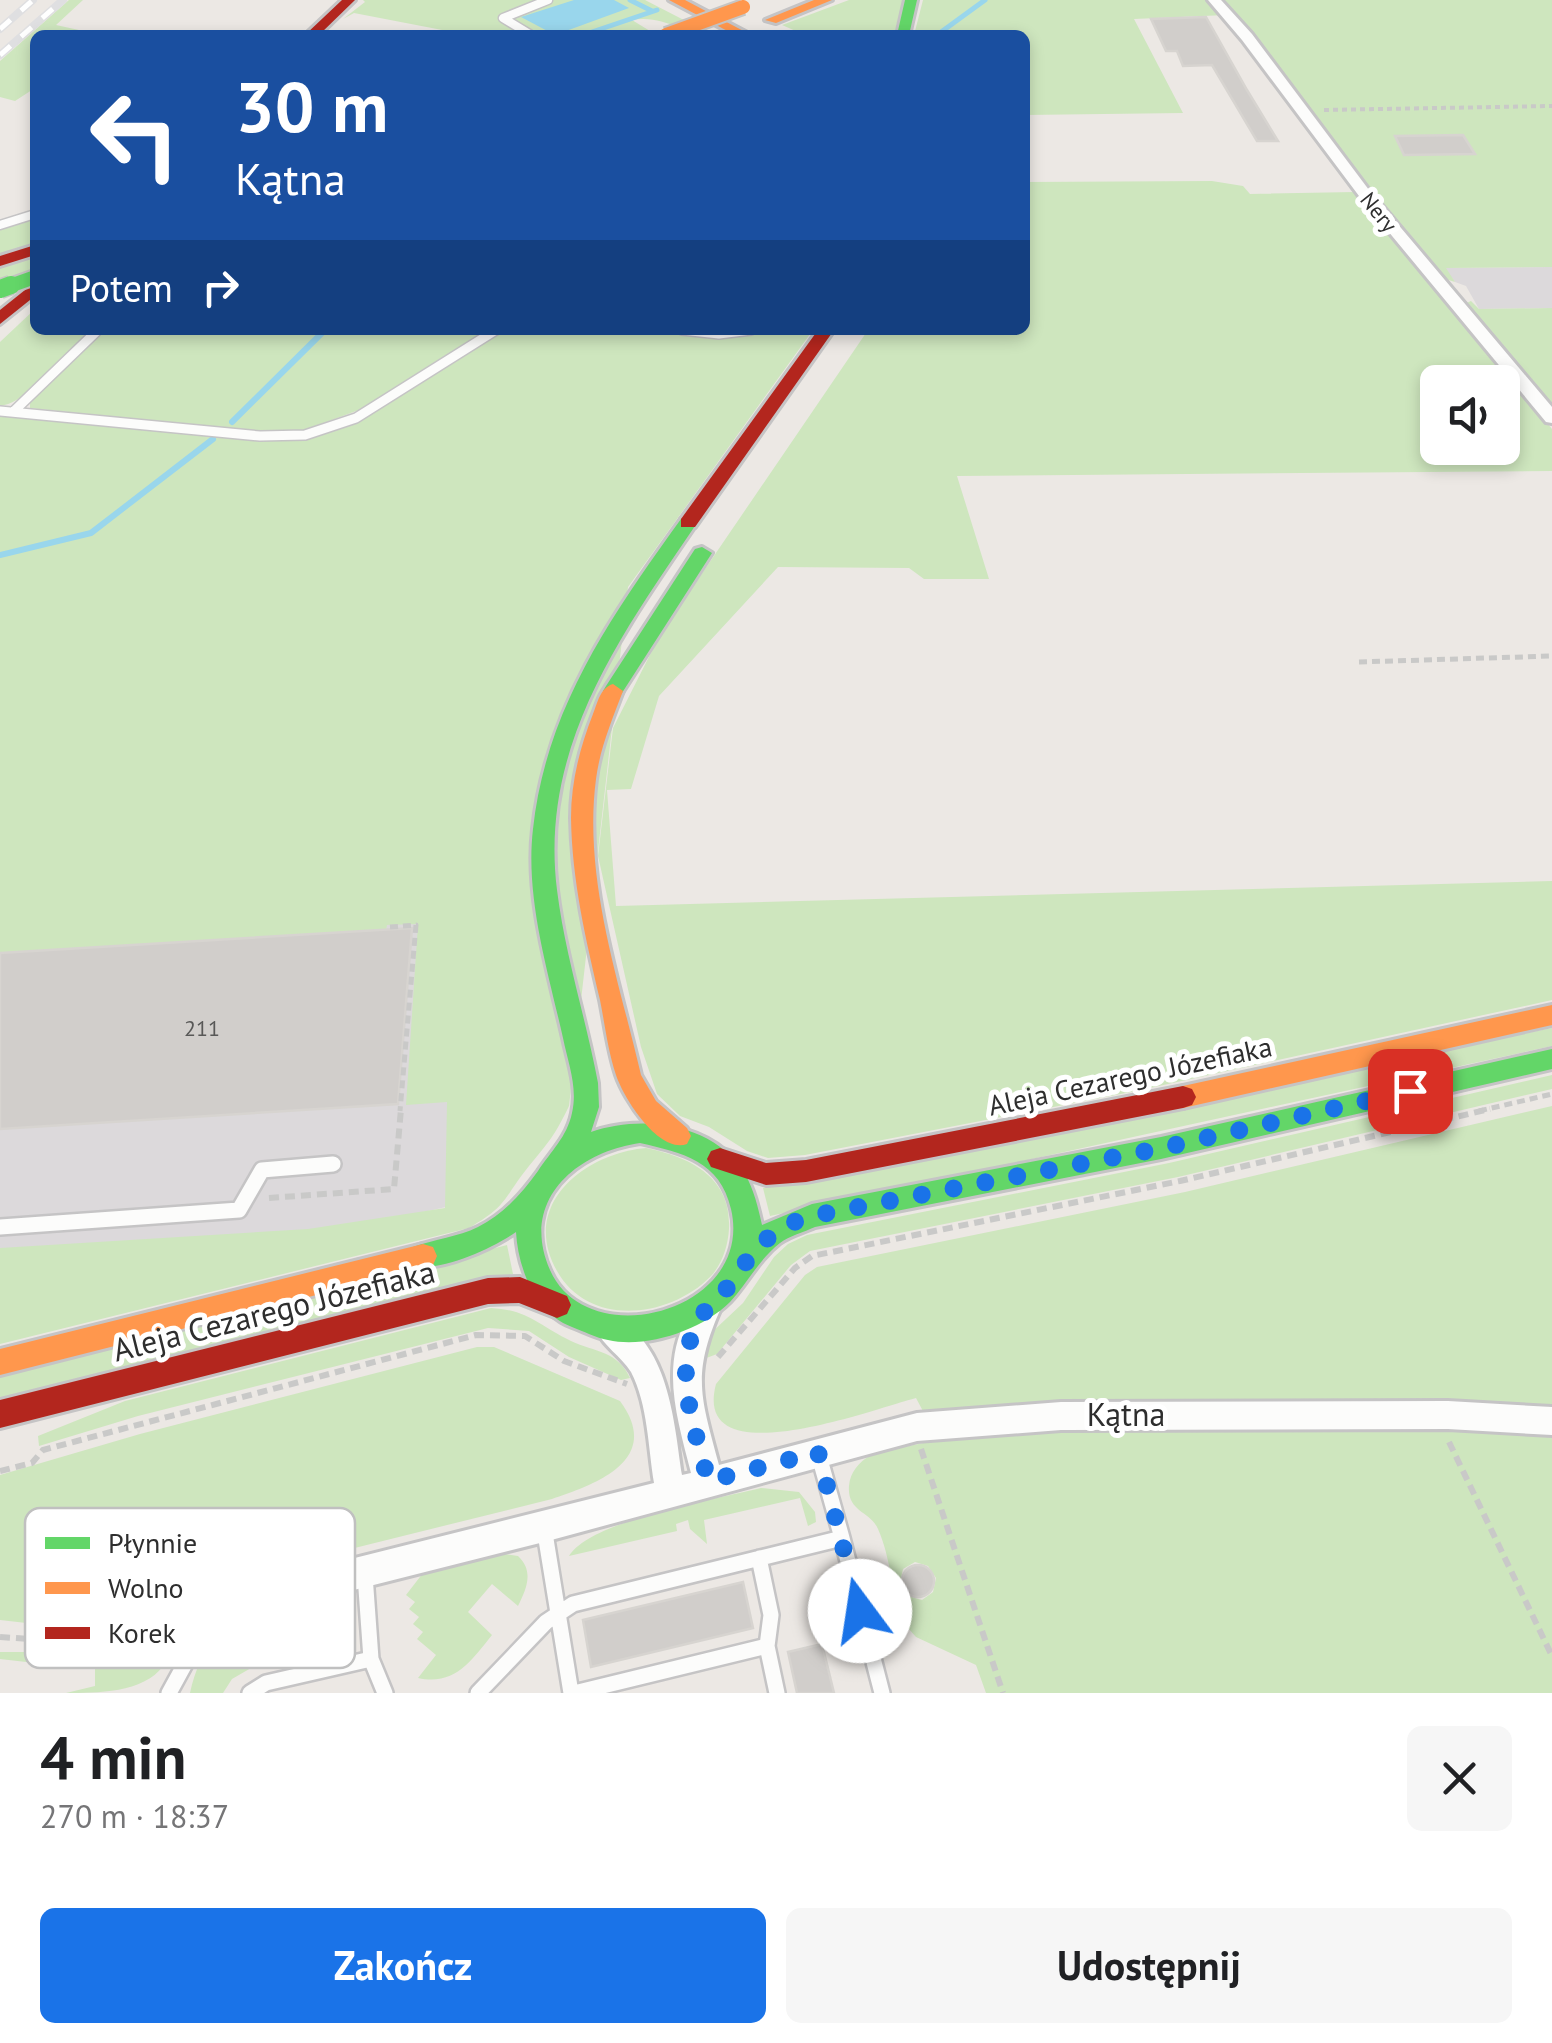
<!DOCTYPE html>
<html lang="pl">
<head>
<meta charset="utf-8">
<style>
  :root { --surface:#fff; --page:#f6f6f6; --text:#202124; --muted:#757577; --accent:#1a73e8 }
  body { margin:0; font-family:"PT Sans",sans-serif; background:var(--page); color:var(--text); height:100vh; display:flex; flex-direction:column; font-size:38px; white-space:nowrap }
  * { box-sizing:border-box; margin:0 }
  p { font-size:32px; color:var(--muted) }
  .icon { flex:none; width:55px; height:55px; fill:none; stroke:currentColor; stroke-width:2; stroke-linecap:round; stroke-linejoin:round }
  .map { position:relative; height:1693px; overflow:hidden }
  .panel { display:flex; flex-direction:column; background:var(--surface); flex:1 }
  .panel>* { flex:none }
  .hud { position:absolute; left:30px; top:30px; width:1000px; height:305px; border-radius:15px; box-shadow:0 5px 15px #0003; background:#1a4fa0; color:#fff; overflow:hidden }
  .fabs { position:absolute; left:1420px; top:365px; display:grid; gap:20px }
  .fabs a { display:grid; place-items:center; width:100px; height:100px; border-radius:15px; background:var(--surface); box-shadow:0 5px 15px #0003; font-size:50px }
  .pin { position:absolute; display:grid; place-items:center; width:85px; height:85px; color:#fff; margin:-42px; border-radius:20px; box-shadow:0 5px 15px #0006 }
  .me { position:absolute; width:110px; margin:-55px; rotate:346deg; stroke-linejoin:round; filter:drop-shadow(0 0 8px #0008) }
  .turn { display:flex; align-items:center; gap:35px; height:210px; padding:0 40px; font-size:45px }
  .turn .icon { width:130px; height:130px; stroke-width:2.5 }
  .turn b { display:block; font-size:70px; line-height:85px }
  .then { display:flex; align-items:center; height:95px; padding:0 40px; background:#0003; gap:20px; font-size:38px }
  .round { display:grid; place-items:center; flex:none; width:105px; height:105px; border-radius:15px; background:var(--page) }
  .head { display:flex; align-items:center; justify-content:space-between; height:170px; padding:0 40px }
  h1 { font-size:60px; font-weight:800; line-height:75px }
  .primary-button { display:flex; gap:20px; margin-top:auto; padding:20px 40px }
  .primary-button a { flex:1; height:115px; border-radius:15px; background:var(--accent); color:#fff; font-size:40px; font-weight:800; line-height:115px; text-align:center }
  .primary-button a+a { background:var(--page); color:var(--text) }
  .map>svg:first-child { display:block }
  .industrial { fill:#dcd9db }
  .green { fill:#cee6be; fill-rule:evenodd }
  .water { fill:#99d6ec }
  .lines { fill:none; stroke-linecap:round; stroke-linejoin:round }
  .stream-far1 { stroke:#99d6ec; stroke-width:5 }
  .stream { stroke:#99d6ec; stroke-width:6 }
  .building { fill:#d1cecb; stroke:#d7d4d0; stroke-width:2.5 }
  .lane-far2-casing { stroke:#c5c4c5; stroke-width:11 }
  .lane-far1-casing { stroke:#c5c4c5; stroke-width:12 }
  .lane-casing { stroke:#c5c4c5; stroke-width:20 }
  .street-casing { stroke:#c5c4c5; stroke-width:6 }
  .fast-casing { stroke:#c5c4c5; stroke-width:6 }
  .slow-casing { stroke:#c5c4c5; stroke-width:6 }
  .jam-casing { stroke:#c5c4c5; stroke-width:6 }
  .path-far2 { stroke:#c9c9c8; stroke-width:4; stroke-dasharray:5 4; stroke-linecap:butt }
  .path-far1 { stroke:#c9c9c8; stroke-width:5; stroke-dasharray:8 5; stroke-linecap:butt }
  .path { stroke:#c9c9c8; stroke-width:6; stroke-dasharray:10 6; stroke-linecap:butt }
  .lane-far2 { stroke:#fcfcfb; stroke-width:8 }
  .lane-far1 { stroke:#fcfcfb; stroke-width:9 }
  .lane { stroke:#fcfcfb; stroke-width:15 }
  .street { fill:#fcfcfb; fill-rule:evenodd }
  .fast { fill:#63d668; fill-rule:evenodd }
  .slow { fill:#ff974d; fill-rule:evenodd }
  .jam { fill:#b3261e; fill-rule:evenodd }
  .rail-casing { stroke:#dfdfe1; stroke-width:8 }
  .rail { stroke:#fff; stroke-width:5; stroke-dasharray:14; stroke-linecap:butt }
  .fast-bridge-far1-casing { stroke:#c6c5c4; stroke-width:18; stroke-linecap:butt }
  .fast-bridge-casing { stroke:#c6c5c4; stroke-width:21; stroke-linecap:butt }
  .slow-bridge-casing { stroke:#c6c5c4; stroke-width:18; stroke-linecap:butt }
  .fast-bridge-far1 { stroke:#63d668; stroke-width:14 }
  .fast-bridge { stroke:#63d668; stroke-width:18 }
  .slow-bridge { stroke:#ff974d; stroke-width:14 }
  .route { stroke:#1a73e8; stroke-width:18; stroke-dasharray:0 32.4 }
  .labels { text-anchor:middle; stroke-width:10; stroke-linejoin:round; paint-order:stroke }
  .far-street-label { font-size:22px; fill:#2e2e2e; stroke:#fff }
  .number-label { font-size:22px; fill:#585857 }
  .street-label { font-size:28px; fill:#2e2e2e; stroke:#fff }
  .near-street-label { font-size:32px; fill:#2e2e2e; stroke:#fff }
  .key { fill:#fff; stroke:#c0c0c0; stroke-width:2.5 }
  .key-label { font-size:28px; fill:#2e2e2e }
</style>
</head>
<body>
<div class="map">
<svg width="1552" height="1693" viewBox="0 0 1552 1693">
  <rect width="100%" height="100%" fill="#ece8e4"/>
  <!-- industrial -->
  <path class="industrial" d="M1552,267V308L1479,309L1466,286L1455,282L1444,268Z
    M492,906L478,1200L0,1305V936Z"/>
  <!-- green -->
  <path class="green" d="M69,0H83L56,25L102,35H35V88L15,101L0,97V61Z
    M363,0H645L713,35C683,35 664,14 632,20L650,31L639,35H468L354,13L343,19L365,2Z
    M849,0H903L894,35H792L798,32L782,25Z
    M923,0H1210L1226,15L1134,19L1183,113L1025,115V35H914Z
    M1219,0H1552V267L1446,268L1455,282L1442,278Z
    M1212,181L1243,186L1250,194L1355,192L1552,429V471L957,476L989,579H924L909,568L778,567L659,696L631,789L607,790L616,906L1552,881V1000L1136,1091L805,1155L768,1158L747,1151L709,1127L680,1116L657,1094L641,1047L598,856L613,728L660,635L868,330H1025V182ZM1438,382H1502V448H1438Z
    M27,219L35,220V267L0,298V228Z
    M1471,301L1479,309L1552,308V411L1464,304Z
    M35,309V330H92C70,350 29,403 0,406V342Z
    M102,330H487L367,407L302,431H249L30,408V400Z
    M505,330H813L628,587L569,1106C555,1135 549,1142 529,1166C503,1198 509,1205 469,1228L0,1344V1248L308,1229L445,1208L447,1102L406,1105L418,924L387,925L386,930L0,953V416L261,439L311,438L350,426Z
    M1552,1028V1046L770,1216L763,1188Z
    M1552,1075V1089L1178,1177L810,1251L791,1265L717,1354L701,1360L710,1334L743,1303L774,1257L788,1244L807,1235L1169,1163Z
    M1552,1106V1410L924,1413L916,1398C876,1408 691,1479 716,1384L805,1275L817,1267L1185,1192Z
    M646,1148C690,1157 732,1177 729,1229C728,1246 722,1265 710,1277C669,1318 589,1328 557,1271C519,1204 586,1153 646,1148Z
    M507,1245L513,1274L0,1398V1377Z
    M491,1308C529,1310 539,1326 571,1341C595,1352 618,1351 630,1378L621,1380L569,1357L529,1331L488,1328L138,1416L39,1446L38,1436L125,1401Z
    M477,1347H494L620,1401C663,1459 598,1484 552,1499L44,1625L0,1620V1475L140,1434Z
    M1296,1424L1552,1431V1693H986L976,1665L916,1637L908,1628C891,1598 892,1560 878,1529C870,1511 847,1512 849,1486C850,1472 859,1462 871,1455C1010,1418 1153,1424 1296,1424ZM915,1562L928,1566L936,1578L933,1592L922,1600L908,1596L900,1583L903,1569Z
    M761,1488L799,1492L815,1512L816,1522L808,1526L800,1498L704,1520L707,1544L690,1529L688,1520L676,1524L677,1531L569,1556C591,1520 717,1499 761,1488Z
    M504,1554L518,1556C534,1571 527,1588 518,1606L492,1584L468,1612L492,1635C471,1661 455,1686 418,1678L436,1655L417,1639L423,1632L413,1624L419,1617L409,1609L415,1602L406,1595L423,1573Z
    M327,1598L342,1601L353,1618L341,1647L330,1648L328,1626L251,1644V1668L232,1679L223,1693H190C207,1614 260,1614 327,1598Z
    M184,1632C175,1642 171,1655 163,1666C144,1693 96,1693 66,1693L95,1686V1662L35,1663L0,1659V1652H73Z"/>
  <!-- water -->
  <path class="water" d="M574,0H614L629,8L555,35L521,17Z"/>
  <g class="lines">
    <!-- stream-far1 -->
    <path class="stream-far1" d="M630,0L652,11
      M583,35L657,10
      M937,35L985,0"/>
    <!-- stream -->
    <path class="stream" d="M232,422L325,330
      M0,555L91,533L213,439"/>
  </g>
  <!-- building -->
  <path class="building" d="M1206,17L1247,90L1278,141H1257L1212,65L1183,66L1177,51H1166L1151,19Z
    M1463,135L1475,154L1404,155L1395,136Z
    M412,928L398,1104L0,1129V953Z
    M902 1581a16 16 0 1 1 32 0a16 16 0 1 1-32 0Z
    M743,1582L753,1628L591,1667L583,1620Z
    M822,1644L834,1693H797L788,1652Z"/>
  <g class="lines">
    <defs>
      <path id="lane-far2" d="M531,35L503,18L548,0
        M0,225L35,214"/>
      <path id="lane-far1" d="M682,330L719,334L751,330
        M0,411L260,436L305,435L356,418L496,330
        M14,411L98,330"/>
      <path id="lane" d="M0,1227L239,1210L262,1170L333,1164
        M819,1456L842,1538
        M544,1527L571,1693
        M759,1558L771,1615L767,1646L777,1693
        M365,1575L371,1659L385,1693
        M169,1693L215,1609
        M250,1693L266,1683L371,1659
        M478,1693L546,1622L573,1604L842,1538L882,1693
        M574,1693L767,1646"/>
      <path id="street" d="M1208,0H1221L1252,34L1369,190L1552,407V423L1546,422L1359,196L1242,40Z
        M707,1295L717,1299L721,1308C691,1375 701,1397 719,1465L917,1413L1061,1402L1448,1401L1552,1407V1435L1448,1429L1061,1430L917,1441L544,1542L215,1625L204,1620L199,1609L204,1598L215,1593L654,1483C648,1447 648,1405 631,1372C621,1356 603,1346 596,1329L600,1320L610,1316C669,1339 674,1422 682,1475L691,1473C678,1421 660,1368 687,1318C692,1307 696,1299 707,1295Z"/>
      <path id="fast" d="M905,0H917L909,35H897Z
        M688,517L697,523C621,635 539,746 557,890C565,955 586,1019 598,1083L599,1107L591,1132C643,1114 714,1123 745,1174C754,1190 758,1207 762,1225L812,1204L1161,1137L1552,1049V1069L1161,1159L815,1227C804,1232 789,1236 780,1243C759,1259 747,1284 730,1302C702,1330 646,1349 608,1340C596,1338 583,1331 572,1327C535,1313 518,1268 516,1232C495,1247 438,1274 413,1265L409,1256L413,1247C435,1239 458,1237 478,1227C504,1214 522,1193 538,1171C551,1151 567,1137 572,1113C578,1087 568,1063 563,1038C548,971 525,898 533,829C546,708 612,615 681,519ZM640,1143C683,1153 720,1161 731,1209C755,1311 588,1356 550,1270C519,1200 577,1152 640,1143Z
        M702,547L712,553L620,696H606L603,691L606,686L695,549Z"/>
      <path id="slow" d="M669,0H685L751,35H735Z
        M814,0H832L776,23L765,20Z
        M613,684L623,691C612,720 600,748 596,779C583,878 619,980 641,1075L656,1101L687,1128L691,1136L687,1144C659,1154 624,1099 616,1075C608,1051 605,1025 600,1000C586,940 572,881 571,818C571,782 580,747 593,714C598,702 600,688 613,684Z
        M1552,1005V1025L1183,1108L1174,1105L1170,1097L1174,1089L1183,1086Z
        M423,1244L433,1247L437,1256L433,1265L423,1268L0,1375V1349Z"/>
      <path id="jam" d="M342,0H355L319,35H305Z
        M35,245V255L0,266V256Z
        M35,282V296L0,324V310Z
        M818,330H834L695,527H681V519Z
        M1183,1086L1192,1089L1196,1097L1192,1105L1183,1108L806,1182L766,1185L711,1167L707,1159L711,1151L720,1148L766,1163L806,1160Z
        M520,1277L567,1296L571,1305L567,1314L557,1318L519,1303L488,1304L0,1428V1400L488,1278Z"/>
    </defs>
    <!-- lane-far2 casing -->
    <use href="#lane-far2" class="lane-far2-casing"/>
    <!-- lane-far1 casing -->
    <use href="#lane-far1" class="lane-far1-casing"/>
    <!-- lane casing -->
    <use href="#lane" class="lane-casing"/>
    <!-- street casing -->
    <use href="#street" class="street-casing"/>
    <!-- fast casing -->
    <use href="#fast" class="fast-casing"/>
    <!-- slow casing -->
    <use href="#slow" class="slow-casing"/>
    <!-- jam casing -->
    <use href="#jam" class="jam-casing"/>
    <!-- path-far2 -->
    <path class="path-far2" d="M1324,110L1552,106"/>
    <!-- path-far1 -->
    <path class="path-far1" d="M1359,662L1552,656
      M390,927L416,925L400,1111
      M1479,1111L1552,1094"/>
    <!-- path -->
    <path class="path" d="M269,1198L394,1189L401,1109
      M718,1357L795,1268L812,1256L1180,1181L1490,1109
      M1449,1442L1552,1656
      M921,1449L1003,1693
      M0,1471L32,1463L43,1450L476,1335L525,1336L564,1361L627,1384
      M0,1637L45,1640L192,1614"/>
    <!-- lane-far2 -->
    <use href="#lane-far2" class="lane-far2"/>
    <!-- lane-far1 -->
    <use href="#lane-far1" class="lane-far1"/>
    <!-- lane -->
    <use href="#lane" class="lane"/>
    <!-- street -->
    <use href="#street" class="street"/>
    <!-- fast -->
    <use href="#fast" class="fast"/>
    <!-- slow -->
    <use href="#slow" class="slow"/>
    <!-- jam -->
    <use href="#jam" class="jam"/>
    <defs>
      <path id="rail" d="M0,29L33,0
        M0,55L63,0"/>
    </defs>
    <!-- rail casing -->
    <use href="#rail" class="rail-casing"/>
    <!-- rail -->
    <use href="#rail" class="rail"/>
    <defs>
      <path id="fast-bridge-far1" d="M4,288L35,277"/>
      <path id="fast-bridge" d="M0,289L11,285"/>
      <path id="slow-bridge" d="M666,35L743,7"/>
    </defs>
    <!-- fast-bridge-far1 casing -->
    <use href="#fast-bridge-far1" class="fast-bridge-far1-casing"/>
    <!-- fast-bridge casing -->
    <use href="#fast-bridge" class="fast-bridge-casing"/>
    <!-- slow-bridge casing -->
    <use href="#slow-bridge" class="slow-bridge-casing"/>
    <!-- fast-bridge-far1 -->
    <use href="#fast-bridge-far1" class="fast-bridge-far1"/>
    <!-- fast-bridge -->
    <use href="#fast-bridge" class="fast-bridge"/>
    <!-- slow-bridge -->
    <use href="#slow-bridge" class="slow-bridge"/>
  </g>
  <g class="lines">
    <!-- route -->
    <path class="route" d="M860,1611L818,1452L708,1481C696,1429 669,1367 701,1317C710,1302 726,1292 736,1277C755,1246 775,1226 812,1216L1162,1148L1410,1091"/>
  </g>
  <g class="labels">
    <!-- far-street labels -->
    <g class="far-street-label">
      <text transform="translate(1379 212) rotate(51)" y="8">Nery</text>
    </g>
    <!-- number labels -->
    <g class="number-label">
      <text x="202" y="1036">211</text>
    </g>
    <!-- street labels -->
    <g class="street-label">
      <text transform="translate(1130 1076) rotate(-12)" y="10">Aleja Cezarego Józefiaka</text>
    </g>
    <!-- near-street labels -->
    <g class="near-street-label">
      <text transform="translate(274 1311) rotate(-14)" y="11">Aleja Cezarego Józefiaka</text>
      <text x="1126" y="1426">Kątna</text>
    </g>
  </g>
  <!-- legend -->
  <rect x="25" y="1508" width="330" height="160" rx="15" class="key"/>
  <rect x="45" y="1537" width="45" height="12" fill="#63d668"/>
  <rect x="45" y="1582" width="45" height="12" fill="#ff974d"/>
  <rect x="45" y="1627" width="45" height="12" fill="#b3261e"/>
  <g class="key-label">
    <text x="108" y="1553">Płynnie</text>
    <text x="108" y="1598">Wolno</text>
    <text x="108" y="1643">Korek</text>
  </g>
</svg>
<div class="fabs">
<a><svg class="icon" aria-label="sound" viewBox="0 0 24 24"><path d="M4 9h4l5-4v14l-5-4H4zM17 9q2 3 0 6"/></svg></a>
</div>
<div class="pin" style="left:1410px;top:1091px;background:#d93025"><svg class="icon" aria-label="arrive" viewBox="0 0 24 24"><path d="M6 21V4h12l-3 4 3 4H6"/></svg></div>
<svg class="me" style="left:860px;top:1611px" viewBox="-20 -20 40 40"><circle r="19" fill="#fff"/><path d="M0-13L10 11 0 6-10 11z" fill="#1a73e8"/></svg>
<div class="hud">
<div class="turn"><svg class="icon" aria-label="left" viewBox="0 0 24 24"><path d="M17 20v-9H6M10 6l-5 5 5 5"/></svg><div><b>30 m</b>Kątna</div></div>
<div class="then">Potem<svg class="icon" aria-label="right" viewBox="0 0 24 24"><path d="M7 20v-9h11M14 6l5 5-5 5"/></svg></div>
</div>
</div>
<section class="panel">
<div class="head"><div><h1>4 min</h1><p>270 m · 18:37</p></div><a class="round"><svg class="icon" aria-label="close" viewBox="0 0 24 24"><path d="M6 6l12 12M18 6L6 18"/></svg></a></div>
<div class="primary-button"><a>Zakończ</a><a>Udostępnij</a></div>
</section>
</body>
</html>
